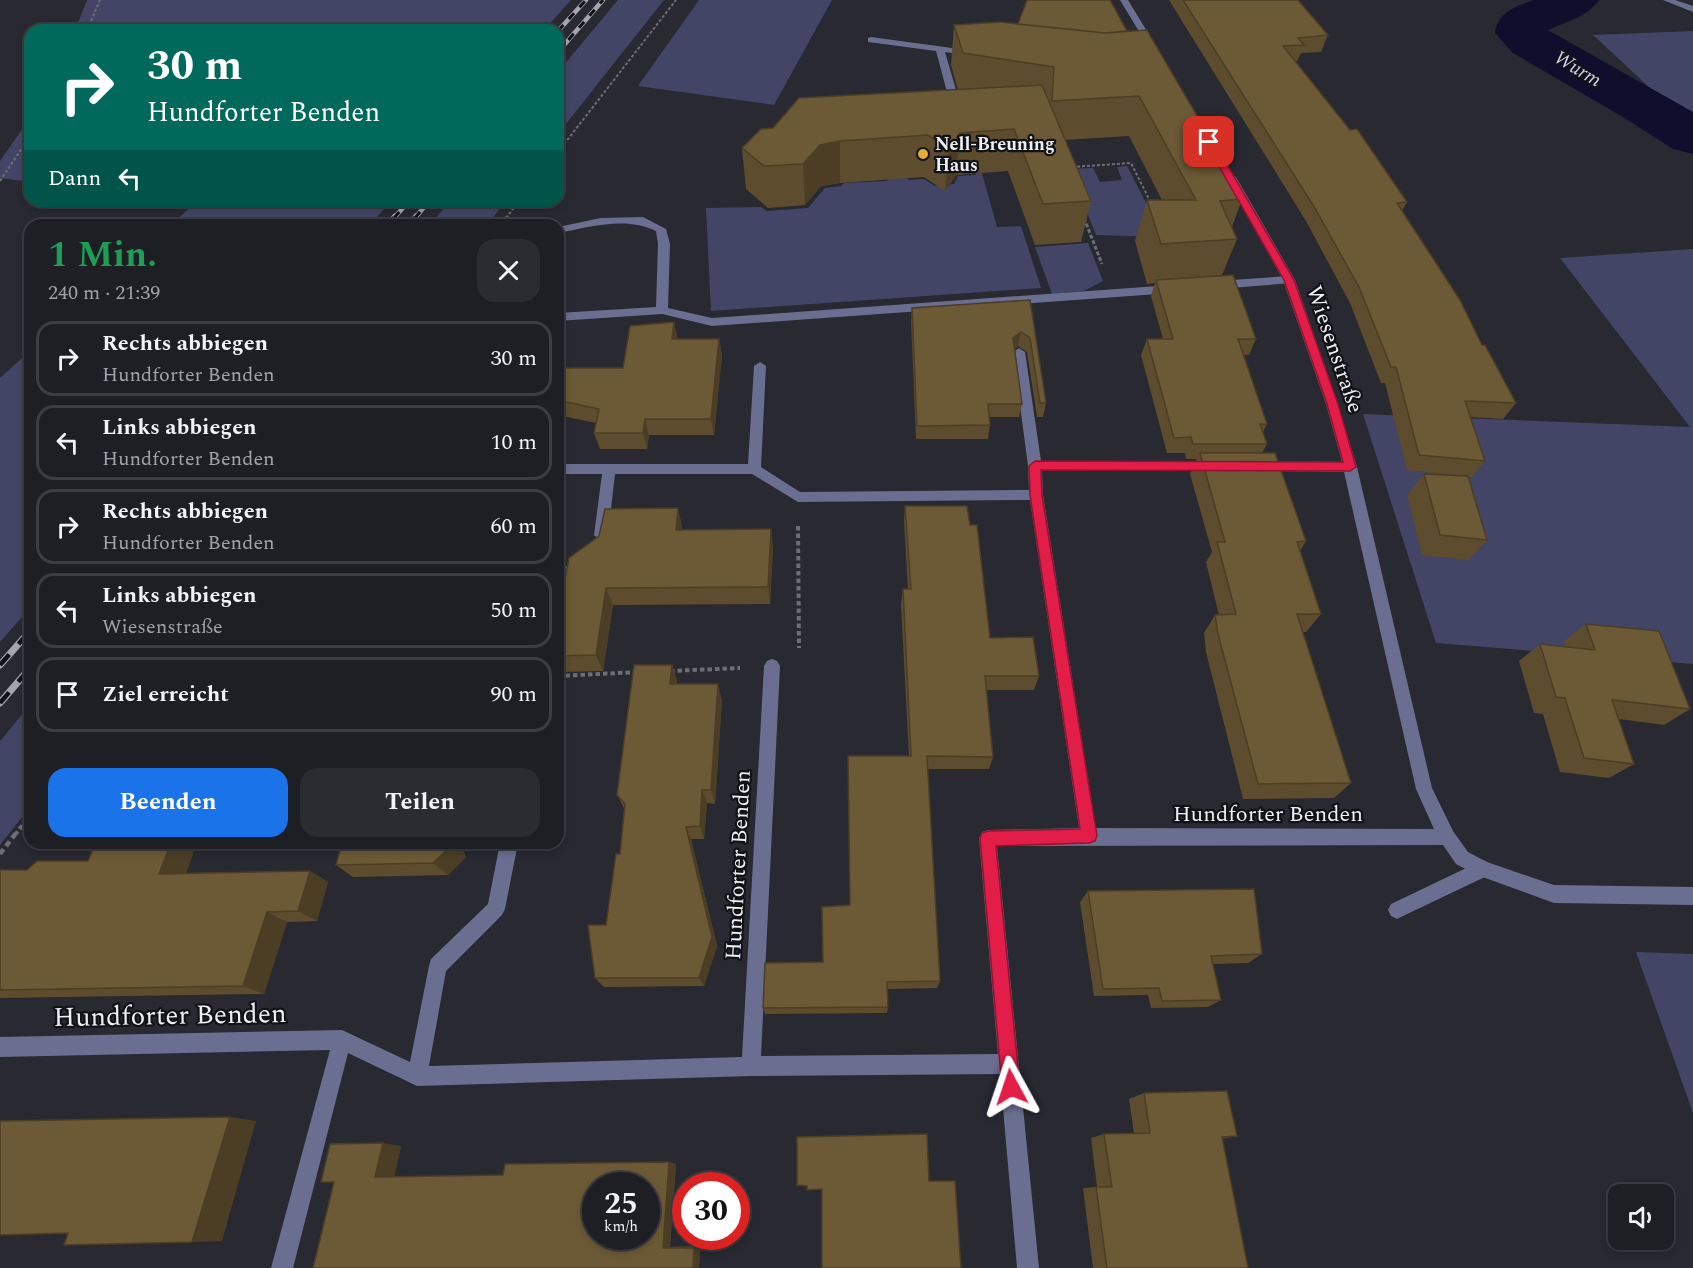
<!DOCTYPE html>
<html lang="de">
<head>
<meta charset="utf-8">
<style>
  :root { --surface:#1e1f25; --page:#2b2c32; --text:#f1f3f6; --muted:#a1a2a7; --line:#3c3d42; --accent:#1a73e8 }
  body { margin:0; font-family:Spectral,serif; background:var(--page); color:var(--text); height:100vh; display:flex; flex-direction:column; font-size:22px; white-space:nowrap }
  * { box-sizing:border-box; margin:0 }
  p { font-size:20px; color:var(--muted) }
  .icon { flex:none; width:33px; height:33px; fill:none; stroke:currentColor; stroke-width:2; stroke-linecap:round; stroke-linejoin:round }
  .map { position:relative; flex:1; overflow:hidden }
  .details { position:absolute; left:24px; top:219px; width:540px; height:630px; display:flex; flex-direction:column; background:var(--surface); border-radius:18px; box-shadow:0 3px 9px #0003,0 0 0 2px var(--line) }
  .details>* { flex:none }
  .guide { position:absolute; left:24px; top:24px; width:540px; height:183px; border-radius:18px; box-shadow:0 3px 9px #0003,0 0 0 2px var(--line); background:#00695c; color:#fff; overflow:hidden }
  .fabs { position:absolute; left:1608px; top:1184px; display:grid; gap:12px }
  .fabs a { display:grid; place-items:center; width:66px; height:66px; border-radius:12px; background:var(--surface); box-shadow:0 3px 9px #0003,0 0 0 2px var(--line); font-size:30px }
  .speed { position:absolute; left:582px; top:1172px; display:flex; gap:12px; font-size:30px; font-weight:700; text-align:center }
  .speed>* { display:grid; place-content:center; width:78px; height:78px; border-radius:50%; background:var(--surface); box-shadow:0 3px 9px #0003,0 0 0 2px var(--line); line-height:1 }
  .speed small { font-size:15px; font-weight:400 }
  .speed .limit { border:9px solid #d22; background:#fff; color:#111 }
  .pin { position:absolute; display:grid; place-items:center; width:51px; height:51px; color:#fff; margin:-26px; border-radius:12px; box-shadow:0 3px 9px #0006 }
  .me { position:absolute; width:66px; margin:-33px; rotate:355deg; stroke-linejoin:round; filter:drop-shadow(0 0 4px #0008) }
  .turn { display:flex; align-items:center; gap:21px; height:126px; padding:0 24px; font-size:27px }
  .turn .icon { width:78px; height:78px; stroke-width:2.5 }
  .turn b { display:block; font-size:42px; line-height:51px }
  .then { display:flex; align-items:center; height:57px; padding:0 24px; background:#0003; gap:12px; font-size:22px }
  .round { display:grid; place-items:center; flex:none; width:63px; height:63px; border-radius:18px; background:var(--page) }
  .head { display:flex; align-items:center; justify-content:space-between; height:102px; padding:0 24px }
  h1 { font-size:36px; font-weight:700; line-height:45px; color:#1e9e55 }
  .action { display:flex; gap:12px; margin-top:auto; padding:12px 24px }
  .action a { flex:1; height:69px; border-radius:18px; background:var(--accent); color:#fff; font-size:24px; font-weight:700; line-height:69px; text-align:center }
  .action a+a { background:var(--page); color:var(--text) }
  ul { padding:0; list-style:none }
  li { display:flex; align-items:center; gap:18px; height:75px; margin:0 12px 9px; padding:0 12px; border:3px solid var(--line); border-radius:18px }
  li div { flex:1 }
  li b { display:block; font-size:22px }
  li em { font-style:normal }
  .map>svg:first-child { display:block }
  .green { fill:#434566 }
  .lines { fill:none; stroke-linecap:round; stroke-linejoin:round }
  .river { fill:#0f0f2d; fill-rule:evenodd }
  .path-far3 { stroke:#6c6d75; stroke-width:2; stroke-dasharray:3 2; stroke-linecap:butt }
  .path-far2 { stroke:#6c6d75; stroke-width:3; stroke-dasharray:4 2; stroke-linecap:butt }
  .path-far1 { stroke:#6c6d75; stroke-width:4; stroke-dasharray:4.5 3; stroke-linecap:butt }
  .path { stroke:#6c6d75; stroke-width:4.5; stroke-dasharray:6 4; stroke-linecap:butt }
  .lane { fill:#6a6e90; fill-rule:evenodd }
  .street { fill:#6a6e90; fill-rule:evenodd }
  .rail-far2-casing { stroke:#a5a6ad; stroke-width:4.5 }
  .rail-far1-casing { stroke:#a5a6ad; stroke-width:5 }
  .rail-casing { stroke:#a5a6ad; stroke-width:7 }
  .rail-far2 { stroke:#111215; stroke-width:3; stroke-dasharray:8; stroke-linecap:butt }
  .rail-far1 { stroke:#111215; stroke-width:4; stroke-dasharray:10; stroke-linecap:butt }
  .rail { stroke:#111215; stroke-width:4.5; stroke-dasharray:14; stroke-linecap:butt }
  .wall { fill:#5d4d2e }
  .shaded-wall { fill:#4c3e25 }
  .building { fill:#6c5935; stroke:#4c3e25; stroke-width:1.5; fill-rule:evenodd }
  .route { fill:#e11d48; stroke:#92132f; stroke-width:1.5 }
  .poi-dot { fill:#e4ae35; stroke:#111215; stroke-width:2 }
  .labels { text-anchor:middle; stroke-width:4.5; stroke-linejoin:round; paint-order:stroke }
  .far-poi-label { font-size:18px; font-weight:bold; fill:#eeeff5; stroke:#111215; text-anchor:start }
  .far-water-label { font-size:20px; font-style:italic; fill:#cacff5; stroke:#111215 }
  .street-label { font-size:22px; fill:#eeeff5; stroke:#111215 }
  .near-street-label { font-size:27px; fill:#eeeff5; stroke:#111215 }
</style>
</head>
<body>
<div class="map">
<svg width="1693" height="1268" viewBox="0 0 1693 1268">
  <rect width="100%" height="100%" fill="#282931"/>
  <!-- green -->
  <path class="green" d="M87,0H571L544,30H75Z
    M618,0H664L558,134V72Z
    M699,0H832L774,105L638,86Z
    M1693,31V128L1593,35Z
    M30,118V182L0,178V161Z
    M980,166L997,227L1021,226L1041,288L711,311L706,208L761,207L767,211L808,208L825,188L841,186L844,183L887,181L892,172H899L909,180L924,179L935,186L954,184L958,176L975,175Z
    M1127,166L1164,237L1096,235L1070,169L1093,168L1100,182L1122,180L1117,167Z
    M171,201H391L370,225H171L194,204Z
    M450,201H506L487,225H430Z
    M1088,243L1103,281L1084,291L1052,294L1035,247Z
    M1693,249V664L1436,643L1363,414L1690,427L1560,258Z
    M30,351V608L0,642V378Z
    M30,705V807L0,845V741Z
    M1636,952L1693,954V1113Z"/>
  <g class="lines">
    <!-- river -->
    <path class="river" d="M1534,0H1599C1586,18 1567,21 1548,30L1693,112V154L1673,149L1623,117L1513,53L1495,33C1498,12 1516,6 1534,0Z"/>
    <!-- path-far3 -->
    <path class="path-far3" d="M87,30L100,0
      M558,152L676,0
      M1072,167L1131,163L1151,203
      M0,181L30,136
      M506,218L519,201"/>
    <!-- path-far2 -->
    <path class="path-far2" d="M1084,218L1102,264
      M500,225L507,216"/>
    <!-- path-far1 -->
    <path class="path-far1" d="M798,526L799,648
      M670,671L740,668
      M558,676L638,672
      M15,835L30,815"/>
    <!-- path -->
    <path class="path" d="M0,854L16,833"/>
    <!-- lane -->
    <path class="lane" d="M1663,0H1675L1693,6V12Z
      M871,37L974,51V55L971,56L945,52L961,107L959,109L951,107L936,51L868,42V38Z
      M643,217L666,229L670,244L668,308L712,318L1172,285L1178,289L1172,293L712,326L662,314L558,321V313L656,307L658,244L656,231C626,216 590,227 558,233V227L601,218Z
      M1289,276L1295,280L1293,283L1217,289L1211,285L1217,281Z
      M1483,860L1489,863L1492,869L1489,875L1403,916L1397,919L1391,916L1388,910L1391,904Z"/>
    <!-- street -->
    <path class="street" d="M1120,0H1128L1156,46L1155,48H1149Z
      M1231,174L1236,177L1295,280L1338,404L1357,467L1432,788L1453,831L1468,852L1487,862L1554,885L1693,887V905L1554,903L1477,875L1456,864L1443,845L997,846L1039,1268H1017L1000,1074L751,1076L417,1086L348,1053L293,1268H271L330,1050L0,1057V1037L342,1030L410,1062L429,966L431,959L488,904L500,843H518L505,909L502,915L446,971L429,1066L742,1057L764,666L767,661L772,659L777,661L780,666L761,1056L998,1054L979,838L982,832L988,830L1079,828L1030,500L798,502L752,474H615L608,535L601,541L594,535L602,474H558V464H748L754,366L760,362L766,366L761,467L800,492L1029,490L1028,466L1013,352L1019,348L1025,352L1041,461L1217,462L1219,466L1212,471H1042L1043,495L1096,828L1434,829L1416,789L1344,472L1260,471L1253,466L1260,461L1342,462L1326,404L1283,280L1226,177Z
      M582,556L587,558L589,562L587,566L558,586V572Z"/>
    <defs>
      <path id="rail-far2" d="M558,31L586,0
        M558,52L603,0
        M394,218L409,201
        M415,218L429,201"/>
      <path id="rail-far1" d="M387,225L395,216
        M409,225L416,216"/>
      <path id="rail" d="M0,665L30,631
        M0,703L30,668"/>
    </defs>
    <!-- rail-far2 casing -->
    <use href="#rail-far2" class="rail-far2-casing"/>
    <!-- rail-far1 casing -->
    <use href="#rail-far1" class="rail-far1-casing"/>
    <!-- rail casing -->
    <use href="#rail" class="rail-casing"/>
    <!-- rail-far2 -->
    <use href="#rail-far2" class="rail-far2"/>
    <!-- rail-far1 -->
    <use href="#rail-far1" class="rail-far1"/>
    <!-- rail -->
    <use href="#rail" class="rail"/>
  </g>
  <!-- wall -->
  <path class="wall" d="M1169,0H1298L1328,35L1321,52L1301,53L1297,61H1295L1407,202L1402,211L1516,403L1503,419L1471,417L1485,461L1472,477L1468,476L1487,540L1468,560L1422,555L1407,495L1424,474L1463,476L1407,470L1385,383H1381L1350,303L1306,221Z
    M1018,24L1127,31L1242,193L1240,196L1242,199L1232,227L1237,239L1222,275L1256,339L1249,355H1244L1267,424L1263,432L1267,444L1262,453L1306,541L1300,551L1321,614L1306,632H1303L1351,783L1334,798L1243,799L1206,652L1204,633L1215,615H1219L1206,562L1212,552L1190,474L1197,459H1186L1185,453H1167L1141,355L1147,339H1163L1151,296L1155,283L1147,284L1135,241L1147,200H1162L1129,136L1065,140L1091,201L1081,242L1035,245L1008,171L956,175L945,191L924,177L840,183L821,186L805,205L768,208L746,189L742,148L773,128L958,90L951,65L954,25Z
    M1030,300L1046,403L1043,417H1037L1027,352L1018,346L1015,349L1022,404L1019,417H989L990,425L988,439H916L911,321L912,308Z
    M674,322L677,339H719L722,355L714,435H649L647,449H600L594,433L596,423L558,415V368H623Z
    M905,506L970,525L990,638L1039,676L1034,690H986L993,757L989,769H927L940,981L937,988L888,989V1007L887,1013L765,1014L763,1008L823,962L850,905L909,756L901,604L903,589H908L904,522Z
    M682,526V530L773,547L770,604L613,605L603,671L559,672L558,670V616Z
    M1586,624L1690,709L1664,725L1619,719L1634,764L1609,778L1560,772L1543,714L1534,713L1519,661L1540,644L1566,647L1564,641Z
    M672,665L677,681V684L722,700L715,804L707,803L704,839H691L717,946L704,986L604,987L595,978L620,854L624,808L617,795Z
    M96,843H187L195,848L186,873L310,871L328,882L317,921L287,922L264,994L0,998V870H27L88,861Z
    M466,857L448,875L353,877L336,865Z
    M1088,891L1262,954L1248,963L1213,964L1221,1000L1208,1007L1151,1008L1148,995L1094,996L1080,902Z
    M1144,1093L1237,1136L1222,1139L1248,1268H1093L1083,1188L1097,1187L1091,1138L1104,1134L1134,1133L1129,1099Z
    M401,1146L394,1177L503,1175L676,1164L670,1247L700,1246L699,1268H313Z"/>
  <!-- shaded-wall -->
  <path class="shaded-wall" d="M960,133L956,175L945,191L949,150Z
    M840,141V183L821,186L805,205L803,164L820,145Z
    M674,322L678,339H672Z
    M1021,332L1018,346L1011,352L1013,338Z
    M719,339L722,355L714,435L711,419Z
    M645,419L649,435L647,449L643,433Z
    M678,508L682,526L680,548L676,530Z
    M771,529L773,547L770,604L768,587Z
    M606,588L613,605L603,671L596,655Z
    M672,665L677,681L675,700L670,684Z
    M718,684L722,700L715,804L711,790Z
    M702,790L707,803L704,839L700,826Z
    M686,827L691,839L717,946L704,986L699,978Z
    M171,843H187L195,848L182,885L159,874Z
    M452,843H460L466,857L448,875L433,863Z
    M310,871L328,882L317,921L298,911Z
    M267,912L287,922L264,994L243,986Z
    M230,1117L256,1121L222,1241L192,1242Z
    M383,1143L401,1146L394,1178L375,1177Z
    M669,1162L676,1164L670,1247L663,1248Z
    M700,1246L699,1268H693L694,1248Z"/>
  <!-- building -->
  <path class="building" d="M1027,0H1110L1127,31L1105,33L1018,24Z
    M1183,0H1298L1328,35L1298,38L1304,45L1283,46L1350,130L1357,129L1407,202L1397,203L1460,300L1482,345H1485L1516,403L1465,401L1485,461L1419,455L1396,367H1391L1359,287L1313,205Z
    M1000,22L1105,33L1147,30L1242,193H1238L1242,199L1220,201L1237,239L1161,244L1147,200H1196L1139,96L1052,101L1054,67L963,53L954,25Z
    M1042,85L1091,201L1043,204L1014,129L960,133L949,150L928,135L840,141L820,145L803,164L764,166L742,148L761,129L773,128L799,98Z
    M1233,275L1256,339H1238L1267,424H1260L1267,444H1193L1191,437L1174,438L1147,339H1173L1156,280Z
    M1030,300L1046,403H1040L1030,338L1021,332L1013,338L1022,404H988L990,425L917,426L912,308Z
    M674,322L672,339H719L711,419H645L643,433H594L599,409L558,400V368H623L630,326Z
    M1200,453H1275L1306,541L1297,542L1321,614H1297L1351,783L1258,784L1218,634L1215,615L1236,614L1217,542H1225Z
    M1424,474L1468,476L1487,540L1440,535Z
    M905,506H967L970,525H977L990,638L1033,637L1039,676H985L993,757L927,756L940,981L887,982L888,1007L763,1008L765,963L823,962L822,907L850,905L848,756H911L903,589H911Z
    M678,508L676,530L771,529L768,587L606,588L596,655L558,656V616L569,558L599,536L605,509Z
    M1586,624L1659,631L1690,709L1612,700L1634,764L1584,758L1565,698L1556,697L1540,644L1595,650Z
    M634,665H672L670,684H718L711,790H702L700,826L686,827L712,937L699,978H595L588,925H606L616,854H620L625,804L617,795Z
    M96,843H171L159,874L310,871L298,911L267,912L243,986L0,990V870H27L37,861H88Z
    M342,843H452L453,844L433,863L336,865Z
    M1254,889L1262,954L1211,956L1221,1000L1162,1001L1159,988L1103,989L1088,891Z
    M1227,1091L1237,1136L1222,1137L1248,1268H1107L1096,1187H1112L1104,1134L1150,1133L1144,1093Z
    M230,1117L192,1242L64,1245L68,1233L0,1235V1121Z
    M927,1134L929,1181H955L961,1268H822V1189L807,1190V1186L797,1185V1137Z
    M383,1143L375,1177L503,1175L505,1164L669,1162L663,1248H694L693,1268H313L334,1182H321L330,1144ZM596,1185H646V1236H596Z"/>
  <!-- route -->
  <path class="route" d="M1206,140L1214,142L1294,280L1338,404L1356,467L1350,471L1041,470L1042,495L1097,836L1095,841L1089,843L996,846L1020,1087L1017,1093L1011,1096L1005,1093L1002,1087L980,838L982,833L988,831L1080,829L1030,495L1029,466L1035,461L1343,462L1327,404L1284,280L1205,142Z"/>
  <!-- markers -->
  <circle class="poi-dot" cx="923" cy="154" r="6"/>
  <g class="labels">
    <!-- far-poi labels -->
    <g class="far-poi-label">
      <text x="935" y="150">Nell-Breuning<tspan x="935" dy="21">Haus</tspan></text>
    </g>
    <!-- far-water labels -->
    <g class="far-water-label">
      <text transform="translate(1578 68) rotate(31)" y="7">Wurm</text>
    </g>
    <!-- street labels -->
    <g class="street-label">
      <text transform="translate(1336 349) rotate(71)" y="8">Wiesenstraße</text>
      <text x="1268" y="821">Hundforter Benden</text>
      <text transform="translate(737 865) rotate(-87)" y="8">Hundforter Benden</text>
    </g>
    <!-- near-street labels -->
    <g class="near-street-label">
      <text transform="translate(170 1015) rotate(-1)" y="9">Hundforter Benden</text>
    </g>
  </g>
</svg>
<div class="fabs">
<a><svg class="icon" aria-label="sound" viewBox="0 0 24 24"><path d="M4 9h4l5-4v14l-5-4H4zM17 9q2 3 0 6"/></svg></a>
</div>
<div class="speed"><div>25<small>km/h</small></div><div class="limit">30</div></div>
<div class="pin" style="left:1209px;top:142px;background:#d93025"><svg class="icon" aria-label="arrive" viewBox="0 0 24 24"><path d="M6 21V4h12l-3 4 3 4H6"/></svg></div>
<svg class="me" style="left:1011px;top:1087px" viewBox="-20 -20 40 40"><path d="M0-17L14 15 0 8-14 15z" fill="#e11d48" stroke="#fff" stroke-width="4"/></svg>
<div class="guide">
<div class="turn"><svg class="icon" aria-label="right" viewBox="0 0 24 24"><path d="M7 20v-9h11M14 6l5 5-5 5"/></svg><div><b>30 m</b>Hundforter Benden</div></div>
<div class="then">Dann<svg class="icon" aria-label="left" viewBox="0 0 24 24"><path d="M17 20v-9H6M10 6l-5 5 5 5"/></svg></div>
</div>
<section class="details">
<div class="head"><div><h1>1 Min.</h1><p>240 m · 21:39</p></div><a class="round"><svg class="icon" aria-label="close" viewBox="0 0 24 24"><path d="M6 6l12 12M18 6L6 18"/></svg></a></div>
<ul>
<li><svg class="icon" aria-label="right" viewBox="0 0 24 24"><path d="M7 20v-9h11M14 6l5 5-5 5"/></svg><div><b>Rechts abbiegen</b><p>Hundforter Benden</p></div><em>30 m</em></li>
<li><svg class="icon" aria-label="left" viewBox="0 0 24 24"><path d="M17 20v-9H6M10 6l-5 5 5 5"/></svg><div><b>Links abbiegen</b><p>Hundforter Benden</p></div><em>10 m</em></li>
<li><svg class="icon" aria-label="right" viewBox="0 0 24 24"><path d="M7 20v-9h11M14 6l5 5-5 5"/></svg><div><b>Rechts abbiegen</b><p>Hundforter Benden</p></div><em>60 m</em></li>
<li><svg class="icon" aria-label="left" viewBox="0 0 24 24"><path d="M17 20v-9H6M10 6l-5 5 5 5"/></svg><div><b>Links abbiegen</b><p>Wiesenstraße</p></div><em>50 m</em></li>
<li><svg class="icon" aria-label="arrive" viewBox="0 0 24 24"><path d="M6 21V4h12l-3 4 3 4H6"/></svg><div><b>Ziel erreicht</b></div><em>90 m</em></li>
</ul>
<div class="action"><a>Beenden</a><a>Teilen</a></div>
</section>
</div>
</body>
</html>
